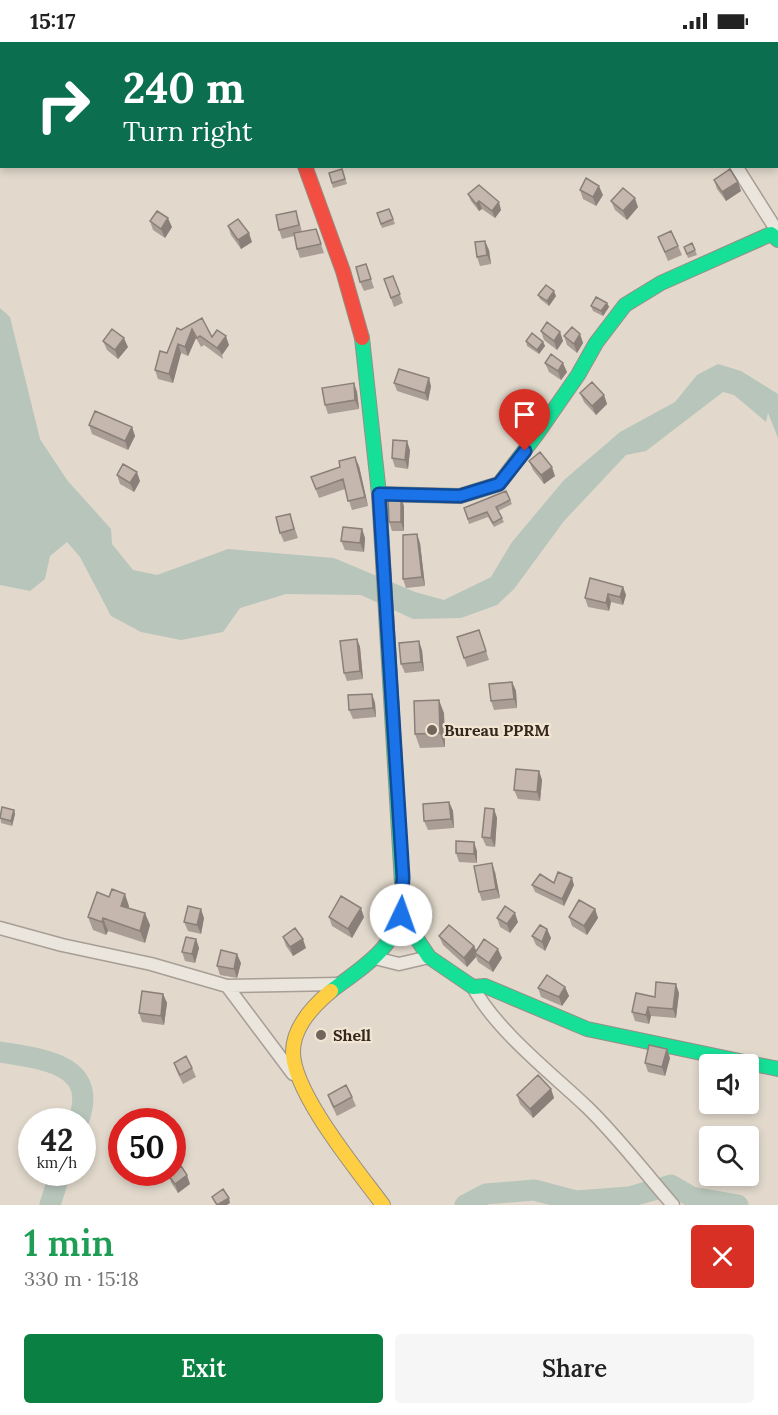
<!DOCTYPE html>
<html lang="en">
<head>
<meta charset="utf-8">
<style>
  :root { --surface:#fff; --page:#f6f6f6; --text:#222; --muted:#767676; --accent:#0b8043 }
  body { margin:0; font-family:Lora,serif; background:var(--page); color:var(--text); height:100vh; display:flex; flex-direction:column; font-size:22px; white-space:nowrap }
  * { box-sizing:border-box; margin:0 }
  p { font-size:20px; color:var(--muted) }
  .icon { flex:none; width:33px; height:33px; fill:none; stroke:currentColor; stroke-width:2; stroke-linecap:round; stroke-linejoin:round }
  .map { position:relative; height:1163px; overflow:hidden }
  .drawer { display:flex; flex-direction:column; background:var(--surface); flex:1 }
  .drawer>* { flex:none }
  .top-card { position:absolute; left:0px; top:0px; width:778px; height:126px; box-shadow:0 3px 9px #0003; background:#0b6e4f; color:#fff; overflow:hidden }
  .tools { position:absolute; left:699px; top:1012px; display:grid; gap:12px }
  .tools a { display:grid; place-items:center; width:60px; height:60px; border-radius:6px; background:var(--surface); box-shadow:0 3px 9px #0003; font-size:30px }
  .speed { position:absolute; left:18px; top:1066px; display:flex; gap:12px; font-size:30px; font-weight:700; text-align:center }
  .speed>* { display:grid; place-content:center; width:78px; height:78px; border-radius:50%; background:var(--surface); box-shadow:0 3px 9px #0003; line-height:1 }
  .speed small { font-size:15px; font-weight:400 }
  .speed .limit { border:9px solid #d22; background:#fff; color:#111 }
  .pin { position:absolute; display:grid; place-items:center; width:51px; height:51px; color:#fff; margin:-62px -26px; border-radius:50% 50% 50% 0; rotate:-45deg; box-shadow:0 0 6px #0007 }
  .pin .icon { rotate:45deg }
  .me { position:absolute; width:66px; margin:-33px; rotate:3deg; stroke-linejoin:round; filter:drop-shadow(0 0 4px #0008) }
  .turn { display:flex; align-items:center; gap:21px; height:126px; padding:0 24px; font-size:27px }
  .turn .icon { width:78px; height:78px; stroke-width:2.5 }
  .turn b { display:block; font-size:42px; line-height:51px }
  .round { display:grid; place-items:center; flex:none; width:63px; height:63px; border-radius:6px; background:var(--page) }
  .head { display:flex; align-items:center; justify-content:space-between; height:102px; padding:0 24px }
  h1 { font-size:36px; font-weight:600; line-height:45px; color:#1e9e55 }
  .cta { display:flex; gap:12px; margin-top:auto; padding:12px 24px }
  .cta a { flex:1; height:69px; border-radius:6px; background:var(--accent); color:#fff; font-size:24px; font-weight:600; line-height:69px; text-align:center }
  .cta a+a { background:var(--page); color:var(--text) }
  .status { display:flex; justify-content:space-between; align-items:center; height:42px; padding:0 30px; background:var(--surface); direction:ltr }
  .status svg { height:16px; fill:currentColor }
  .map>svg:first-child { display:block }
  .water { fill:#b7c5bb }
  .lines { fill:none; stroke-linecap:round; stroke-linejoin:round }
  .river { stroke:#b7c5bb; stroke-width:21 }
  .street-casing { stroke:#a79e95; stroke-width:15 }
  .fast-casing { stroke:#968e85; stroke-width:16 }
  .slow-casing { stroke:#968e85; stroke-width:16 }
  .jam-casing { stroke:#968e85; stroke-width:16 }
  .street { stroke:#eae5dd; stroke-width:12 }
  .fast { stroke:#16e098; stroke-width:14 }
  .slow { stroke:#ffcf43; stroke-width:14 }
  .jam { stroke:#f24e42; stroke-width:14 }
  .wall { fill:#a99d95 }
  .shaded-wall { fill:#8a8079 }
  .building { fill:#c5b7ad; stroke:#8a8079; stroke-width:1.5 }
  .route-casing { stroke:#114b97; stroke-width:15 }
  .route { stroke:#1a73e8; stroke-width:10 }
  .poi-dot { fill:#71655c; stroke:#f2e6d3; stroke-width:2 }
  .labels { text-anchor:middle; stroke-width:4.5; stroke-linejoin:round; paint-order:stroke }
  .poi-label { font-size:16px; font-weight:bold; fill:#34271f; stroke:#f2e6d3; text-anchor:start }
</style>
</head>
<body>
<div class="status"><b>15:17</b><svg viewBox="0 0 49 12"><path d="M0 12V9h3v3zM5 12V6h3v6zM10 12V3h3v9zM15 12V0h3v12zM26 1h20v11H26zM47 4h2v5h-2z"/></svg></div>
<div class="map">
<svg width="778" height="1163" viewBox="0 0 778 1163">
  <rect width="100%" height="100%" fill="#e2d9cc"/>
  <!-- water -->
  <path class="water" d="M0,266L10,275L40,397L67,438L111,487L112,502L133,528L157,533L228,507L334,516L415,550L444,558L491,535L512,500L564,438L620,390L675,360L697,333L718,322L741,329L778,352V396L768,371L766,380L734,353L723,350L646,409L626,413L564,479L514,547L497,563L461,576L413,577L361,553L286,552L240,566L223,590L181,598L141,590L111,574L80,515L67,500L50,514L45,537L30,549L0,543Z"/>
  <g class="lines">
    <!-- river -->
    <path class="river" d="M0,1010C41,1017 100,1021 78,1080
      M50,1163L60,1131
      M465,1163L486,1152L534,1148L576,1159L629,1155L671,1143L692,1155L738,1163"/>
    <defs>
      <path id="street" d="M144,0V2
        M311,2L315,0
        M736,124L777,189
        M0,886L62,903L151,922L227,944L339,942
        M375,916L399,922L429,915
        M227,944L293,1032
        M473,945C496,988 551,1031 587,1065C618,1095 645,1131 673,1163"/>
      <path id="fast" d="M260,0L261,2
        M379,452L460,454L499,442L537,392L578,333L596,301L625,263L661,241L771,192L778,198
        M401,873L429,915L473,945L485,944L587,987L778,1027
        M331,949C364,924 399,905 403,858L379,452L362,296"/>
      <path id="slow" d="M331,949C313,964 293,985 293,1010C293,1051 358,1129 383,1163"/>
      <path id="jam" d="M305,124L343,229L362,296"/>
    </defs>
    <!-- street casing -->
    <use href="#street" class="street-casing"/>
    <!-- fast casing -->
    <use href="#fast" class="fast-casing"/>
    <!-- slow casing -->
    <use href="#slow" class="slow-casing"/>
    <!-- jam casing -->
    <use href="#jam" class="jam-casing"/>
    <!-- street -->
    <use href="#street" class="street"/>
    <!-- fast -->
    <use href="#fast" class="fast"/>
    <!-- slow -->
    <use href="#slow" class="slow"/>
    <!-- jam -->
    <use href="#jam" class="jam"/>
  </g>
  <!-- wall -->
  <path class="wall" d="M342,127L347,142L333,146L329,131Z
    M714,138L738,140L741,149L726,159L717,147Z
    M580,148L603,153L596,164L583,157Z
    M468,152L501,168L495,176L482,167L479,169L471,159Z
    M611,159L638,165L627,178L615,168Z
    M389,167L395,182L382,186L377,171Z
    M299,178L302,190L316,187L324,211L300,216L297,207L294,194L282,197L279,188Z
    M150,179L172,185L165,196L153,188Z
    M228,184L252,200L241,207L231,193Z
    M658,195L678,204L682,213L668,219Z
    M692,201L697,213L688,216L684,205Z
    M489,208L491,222L480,224L477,215Z
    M366,222L374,246L364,249L360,240Z
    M393,234L403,261L394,265L384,237Z
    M538,253L556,254L549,264L540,257Z
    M607,261L609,265L603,274L593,269L591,264Z
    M202,276L212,295L229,303L222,313L223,317L204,303L201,305L196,296L188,314L181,311L173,341L158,337L155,328L181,288Z
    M541,289L560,290L563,299L557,308L544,298Z
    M580,292L583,301L577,311L567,303L564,294Z
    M103,299L128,305L118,317L107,308Z
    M526,299L543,300L545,304L539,312L527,304Z
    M545,321L567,330L561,338L549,330Z
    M354,341L357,350L359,367L328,372L325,363Z
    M394,341L431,344L428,359L397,349Z
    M580,351L604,353L607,362L596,373L584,360Z
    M89,383L132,385L135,394L128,408L92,392Z
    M410,408L408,427L395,425L392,416Z
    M529,419L555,434L544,442L533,428Z
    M359,424L368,464L352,468L345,447L319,456L311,435Z
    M117,433L140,439L134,450L120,442Z
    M506,449L512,462L498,469L504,480L494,485L488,475L469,482L464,466Z
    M404,464V489H392L389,480Z
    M293,481L298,496L284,500L280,491Z
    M362,487L365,496L364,510L345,508L341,499Z
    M420,501L425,544L406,546L403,537Z
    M623,545L626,553L623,563L611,560L609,569L588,565L585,556Z
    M479,588L489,618L467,625L457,595Z
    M357,597L360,605L363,637L347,639L344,631Z
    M422,608L424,629L405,631L401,622Z
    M512,640L516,649L517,666L494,668L491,659Z
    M372,652L375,661L376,675L353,677L349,668Z
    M444,671L445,705L420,706L415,692Z
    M539,729L542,738L540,759L518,757L514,748Z
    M449,760L453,769L454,786L428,788L424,779Z
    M494,767L497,776L495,805L486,804L482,795Z
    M14,768L15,772L12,784L1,781L0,772Z
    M477,809V821L459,820L456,811Z
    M495,830L500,856L482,859L479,850Z
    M554,841L574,843L564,864L535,850L532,843Z
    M129,864V866L150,883L145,901L108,889L106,893L93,888L88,875Z
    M595,867L598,876L587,893L572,884L569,875Z
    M329,875H364L352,896L332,884Z
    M204,876L201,892L188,889L184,880Z
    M497,876L518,880L510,891L500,885Z
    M547,887L551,896L545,909L536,903L532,894Z
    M439,894L474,904L476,908L502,916L493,930L478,920L476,915L467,925L443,903Z
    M283,895L306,906L293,914L286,904Z
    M196,897L199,906L195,921L185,919L182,910Z
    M241,921L237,936L220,933L217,924Z
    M565,945L569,954L562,964L541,955L538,946Z
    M679,951L676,976L651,974L649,982L635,979L632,970L655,955Z
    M163,952L167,961L164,983L142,980L139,971Z
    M670,1016L665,1034L648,1030L645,1021Z
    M174,1021L192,1026L196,1035L183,1042L177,1030Z
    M551,1047L554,1056L533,1076L520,1062L517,1053Z
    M328,1053L352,1055L356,1064L337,1074L331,1062Z
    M168,1133L190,1142L178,1151L172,1142Z"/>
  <!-- shaded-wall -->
  <path class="shaded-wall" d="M738,140L741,149L726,159L722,150Z
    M599,144L603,153L596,164L593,155Z
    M635,156L638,165L627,178L623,169Z
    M479,159L482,167L479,169L476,162Z
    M499,160L501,168L495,176L492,169Z
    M168,176L172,185L165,196L161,187Z
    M249,191L252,200L241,207L238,198Z
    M485,199L489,208L491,222L487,213Z
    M554,249L556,254L549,264L547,259Z
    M607,261L609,265L603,274L601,269Z
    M192,287L196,296L188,314L185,305Z
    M560,290L563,299L557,308L554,299Z
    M580,292L583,301L577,311L574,302Z
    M226,294L229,303L222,313L218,305Z
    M124,296L128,305L118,317L115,308Z
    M543,300L545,304L539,312L537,308Z
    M178,302L181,311L173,341L169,332Z
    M563,321L567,330L561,338L558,329Z
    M429,336L431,344L428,359L425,351Z
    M354,341L357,350L359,367L355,358Z
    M604,353L607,362L596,373L592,364Z
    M132,385L135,394L128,408L125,399Z
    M407,399L410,408L408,427L405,418Z
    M355,415L359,424L368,464L365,455Z
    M552,425L555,434L544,442L541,433Z
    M137,430L140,439L134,450L130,441Z
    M401,455L404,464V489L401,480Z
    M362,487L365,496L364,510L360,501Z
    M417,492L420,501L425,544L422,535Z
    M623,545L626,553L623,563L620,555Z
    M608,552L611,560L609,569L606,561Z
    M357,597L360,605L363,637L360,629Z
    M419,599L422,608L424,629L421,620Z
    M512,640L516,649L517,666L514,657Z
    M372,652L375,661L376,675L373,666Z
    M439,658L444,671L445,705L440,691Z
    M539,729L542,738L540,759L537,750Z
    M449,760L453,769L454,786L451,777Z
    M494,767L497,776L495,805L491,796Z
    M14,768L15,772L12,784L11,779Z
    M474,800L477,809V821L474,812Z
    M492,821L495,830L500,856L496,847Z
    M572,836L574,843L564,864L562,857Z
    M125,852L129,864L125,876L121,864Z
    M361,866L364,875L352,896L348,887Z
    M201,867L204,876L201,892L197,883Z
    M595,867L598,876L587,893L584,884Z
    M145,871L150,883L145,901L140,889Z
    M515,871L518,880L510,891L507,882Z
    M103,876L108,889L106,893L102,880Z
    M547,887L551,896L545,909L542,900Z
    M196,897L199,906L195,921L192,912Z
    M303,897L306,906L293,914L290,905Z
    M474,904L478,913L475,911L476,915L467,925L464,916Z
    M498,907L502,916L493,930L489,921Z
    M237,912L241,921L237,936L234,927Z
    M676,942L679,951L676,976L673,967Z
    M565,945L569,954L562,964L559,955Z
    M163,952L167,961L164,983L161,974Z
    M648,965L651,974L649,982L646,973Z
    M667,1007L670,1016L665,1034L662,1025Z
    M551,1047L554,1056L533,1076L530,1067Z
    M187,1133L190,1142L178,1151L175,1142Z
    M229,1156L230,1161L227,1163H218Z"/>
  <!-- building -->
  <path class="building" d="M184,0H213L214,2H184Z
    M342,127L345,137L332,141L329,131Z
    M730,127L738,140L722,150L714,138Z
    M586,136L599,144L593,155L580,148Z
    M479,143L499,160L492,169L479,159L476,162L468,152Z
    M623,146L635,156L623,169L611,159Z
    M389,167L393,177L381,182L377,171Z
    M157,169L168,176L161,187L150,179Z
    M296,169L299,183L279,188L276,173Z
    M238,177L249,191L238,198L228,184Z
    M316,187L321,202L297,207L294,191Z
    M671,189L678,204L665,210L658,195Z
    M485,199L487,213L477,215L475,200Z
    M692,201L695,208L687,212L684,205Z
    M366,222L371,237L360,240L356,225Z
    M393,234L400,252L391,256L384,237Z
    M546,243L554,249L547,259L538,253Z
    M596,255L607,261L601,269L591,264Z
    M202,276L212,295L217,288L226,294L218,305L220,308L200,294L197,296L192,287L185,305L178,302L169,332L155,328L160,309L167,311L177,286L181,288Z
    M547,280L560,290L554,299L541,289Z
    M572,285L580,292L574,302L564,294Z
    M112,287L124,296L115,308L103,299Z
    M532,291L543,300L537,308L526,299Z
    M551,312L563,321L558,329L545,321Z
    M399,327L429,336L425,351L394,341Z
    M592,340L604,353L592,364L580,351Z
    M354,341L355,358L325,363L322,346Z
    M95,369L132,385L125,399L89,383Z
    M393,398L407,399L405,418L392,416Z
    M540,410L552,425L541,433L529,419Z
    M355,415L365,455L348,459L343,437L316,447L311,435L340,425L339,419Z
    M123,422L137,430L130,441L117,433Z
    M506,449L510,458L496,465L502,476L493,481L487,470L468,477L464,466Z
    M388,455H401V480H389Z
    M290,472L294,487L280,491L276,475Z
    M343,485L362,487L360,501L341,499Z
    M417,492L422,535L403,537V493Z
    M590,536L623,545L620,555L608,552L606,561L585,556Z
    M479,588L486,609L464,616L457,595Z
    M357,597L360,629L344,631L340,599Z
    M419,599L421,620L401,622L399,601Z
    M512,640L514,657L491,659L489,642Z
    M372,652L373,666L349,668L348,653Z
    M439,658L440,691L415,692L414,659Z
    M516,727L539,729L537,750L514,748Z
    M449,760L451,777L424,779L423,762Z
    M2,765L14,768L11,779L0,776Z
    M485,766L494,767L491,796L482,795Z
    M456,799L474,800V812L456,811Z
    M492,821L496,847L479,850L474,824Z
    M558,830L572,836L562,857L532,843L540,832L554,841Z
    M112,847L125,852L121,864L145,871L140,889L103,876L102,880L88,875L97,850L109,855Z
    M341,854L361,866L348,887L329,875Z
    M579,858L595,867L584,884L569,875Z
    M188,864L201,867L197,883L184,880Z
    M505,864L515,871L507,882L497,876Z
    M449,883L474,904L464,916L439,894Z
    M540,883L547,887L542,900L532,894Z
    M295,886L303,897L290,905L283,895Z
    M186,895L196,897L192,912L182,910Z
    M484,897L498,907L489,921L475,911Z
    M221,908L237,912L234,927L217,924Z
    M547,933L565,945L559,955L538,946Z
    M656,940L676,942L673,967L648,965L646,973L632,970L636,951L655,955Z
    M142,949L163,952L161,974L139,971Z
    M649,1003L667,1007L662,1025L645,1021Z
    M186,1014L192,1026L180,1033L174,1021Z
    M538,1033L551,1047L530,1067L517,1053Z
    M346,1043L352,1055L334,1065L328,1053Z
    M181,1124L187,1133L175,1142L168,1133L172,1131Z
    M223,1147L229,1156L217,1163L212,1155Z"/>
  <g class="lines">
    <defs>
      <path id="route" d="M401,873L403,835L379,452L460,454L499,442L525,409"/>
    </defs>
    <!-- route casing -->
    <use href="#route" class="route-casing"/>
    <!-- route -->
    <use href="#route" class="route"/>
  </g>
  <!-- markers -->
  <g class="poi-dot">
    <circle cx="432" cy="688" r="6"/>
    <circle cx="321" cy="993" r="6"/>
  </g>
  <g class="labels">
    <!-- poi labels -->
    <g class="poi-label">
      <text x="444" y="694">Bureau PPRM</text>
      <text x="333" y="999">Shell</text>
    </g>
  </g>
</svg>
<div class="tools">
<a><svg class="icon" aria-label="sound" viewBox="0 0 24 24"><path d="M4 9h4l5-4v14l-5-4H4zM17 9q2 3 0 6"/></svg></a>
<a><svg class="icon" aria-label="search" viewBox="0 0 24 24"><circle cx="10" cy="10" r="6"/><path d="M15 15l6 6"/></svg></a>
</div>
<div class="speed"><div>42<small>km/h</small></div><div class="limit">50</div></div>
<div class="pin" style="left:525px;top:409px;background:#d93025"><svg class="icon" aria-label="arrive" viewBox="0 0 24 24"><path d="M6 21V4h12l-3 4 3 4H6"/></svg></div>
<svg class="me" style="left:401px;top:873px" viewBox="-20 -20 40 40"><circle r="19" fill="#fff"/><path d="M0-13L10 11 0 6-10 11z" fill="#1a73e8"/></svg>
<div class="top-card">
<div class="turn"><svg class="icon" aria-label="right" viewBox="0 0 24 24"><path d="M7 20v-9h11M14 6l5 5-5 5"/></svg><div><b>240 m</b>Turn right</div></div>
</div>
</div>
<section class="drawer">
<div class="head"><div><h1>1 min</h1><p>330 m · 15:18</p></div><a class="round" style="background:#d93025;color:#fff"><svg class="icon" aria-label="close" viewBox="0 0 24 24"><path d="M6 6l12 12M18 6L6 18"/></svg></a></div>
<div class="cta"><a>Exit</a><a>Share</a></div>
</section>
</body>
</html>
